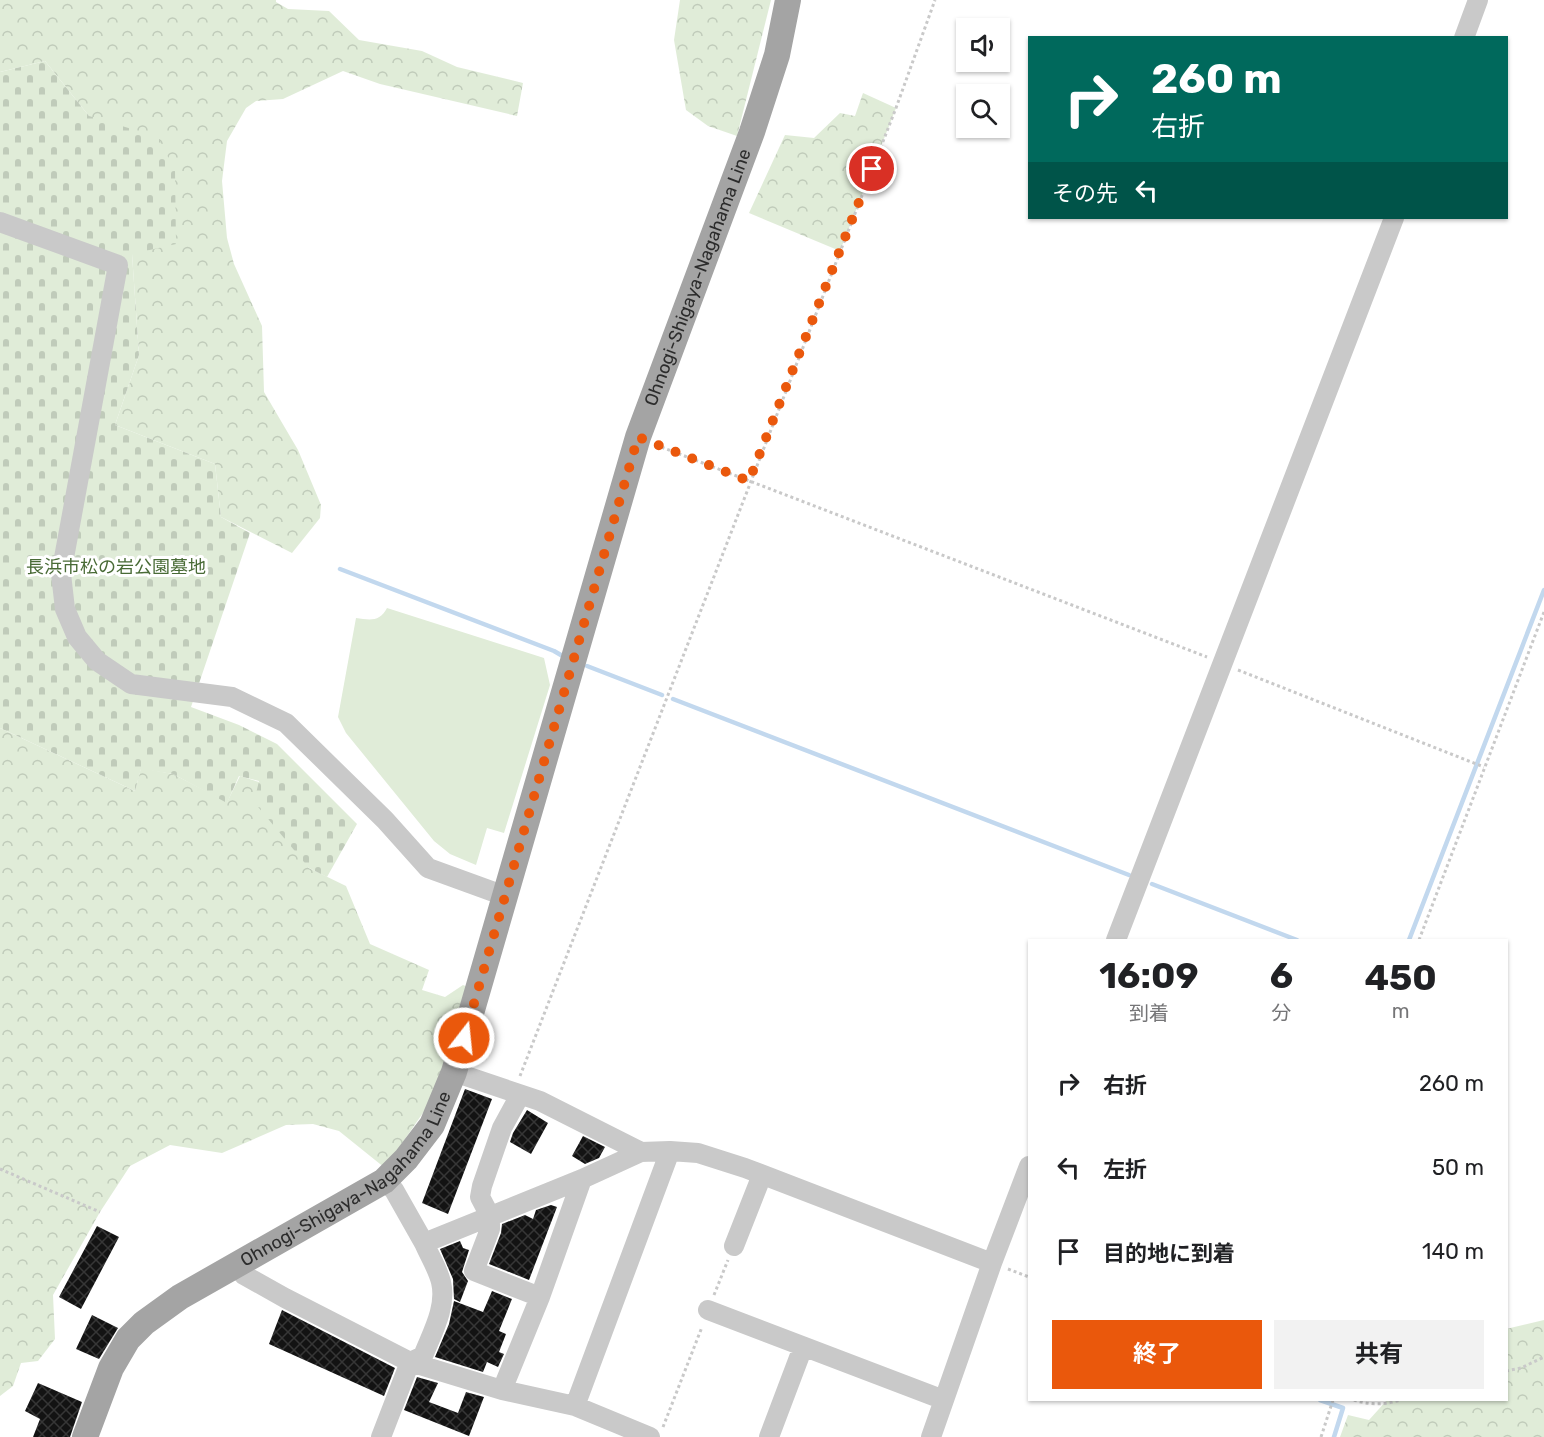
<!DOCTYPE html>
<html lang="ja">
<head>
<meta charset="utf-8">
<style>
  :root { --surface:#fff; --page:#f2f2f2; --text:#202124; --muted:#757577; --accent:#ea580c }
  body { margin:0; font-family:Rubik,"Noto Sans JP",sans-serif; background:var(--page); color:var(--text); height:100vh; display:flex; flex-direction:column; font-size:22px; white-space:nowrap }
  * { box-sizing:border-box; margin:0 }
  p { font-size:20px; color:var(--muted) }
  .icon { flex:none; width:33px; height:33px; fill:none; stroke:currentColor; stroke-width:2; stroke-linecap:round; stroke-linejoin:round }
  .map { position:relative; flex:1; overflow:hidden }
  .sheet { position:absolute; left:1028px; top:939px; width:480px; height:462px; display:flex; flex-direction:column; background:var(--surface); border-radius:0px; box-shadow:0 2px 4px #0004 }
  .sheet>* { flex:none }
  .top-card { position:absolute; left:1028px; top:36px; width:480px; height:183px; border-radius:0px; box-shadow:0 2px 4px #0004; background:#00695c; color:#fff; overflow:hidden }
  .buttons { position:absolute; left:956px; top:18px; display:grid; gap:12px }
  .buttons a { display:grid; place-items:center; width:54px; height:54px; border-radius:0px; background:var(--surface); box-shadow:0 2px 4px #0004; font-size:30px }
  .pin { position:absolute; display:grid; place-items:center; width:51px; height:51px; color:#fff; margin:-26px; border:3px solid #fff; border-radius:50%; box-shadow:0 2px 6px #0007 }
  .me { position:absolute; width:66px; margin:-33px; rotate:16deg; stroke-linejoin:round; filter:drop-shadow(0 0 4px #0008) }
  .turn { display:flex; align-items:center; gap:21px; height:126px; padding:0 24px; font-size:27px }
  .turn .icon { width:78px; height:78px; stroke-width:2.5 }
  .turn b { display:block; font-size:42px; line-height:51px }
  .then { display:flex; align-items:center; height:57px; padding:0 24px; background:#0003; gap:12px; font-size:22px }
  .eta { display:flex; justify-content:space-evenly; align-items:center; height:102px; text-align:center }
  .eta b { font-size:36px; font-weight:700; line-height:42px }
  .action { display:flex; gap:12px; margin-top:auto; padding:12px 24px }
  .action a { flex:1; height:69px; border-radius:0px; background:var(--accent); color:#fff; font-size:24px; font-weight:700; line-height:69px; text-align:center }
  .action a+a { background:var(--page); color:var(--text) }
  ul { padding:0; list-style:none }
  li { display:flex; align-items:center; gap:18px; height:84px; padding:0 24px }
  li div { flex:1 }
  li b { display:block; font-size:22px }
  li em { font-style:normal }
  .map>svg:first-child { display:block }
  .green { fill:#e0ecd8 }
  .forest { fill:url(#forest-crowns) }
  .cemetery { fill:url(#cemetery-stones) }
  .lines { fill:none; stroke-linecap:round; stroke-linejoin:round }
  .stream { stroke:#c2d8ee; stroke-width:4.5 }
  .building { fill:url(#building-cross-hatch) }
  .path { stroke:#c9c9c9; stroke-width:3; stroke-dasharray:3 3; stroke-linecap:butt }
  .minor { stroke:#c9c9c9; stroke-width:20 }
  .major { stroke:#a4a4a4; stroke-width:26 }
  .route { stroke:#ea580c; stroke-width:10; stroke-dasharray:0 18 }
  .labels { text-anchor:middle; stroke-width:6; stroke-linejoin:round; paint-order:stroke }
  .street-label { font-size:18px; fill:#2c2c2c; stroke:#fff }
  .park-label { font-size:18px; fill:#496b36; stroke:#fff }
</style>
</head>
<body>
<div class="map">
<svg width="1544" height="1437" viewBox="0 0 1544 1437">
  <defs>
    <pattern id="forest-crowns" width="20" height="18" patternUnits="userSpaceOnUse" patternTransform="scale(1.5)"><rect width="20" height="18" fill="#e0ecd8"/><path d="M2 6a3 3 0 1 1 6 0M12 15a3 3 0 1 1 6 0" fill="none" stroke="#c0cbba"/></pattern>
    <pattern id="cemetery-stones" width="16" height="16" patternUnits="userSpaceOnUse" patternTransform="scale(1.5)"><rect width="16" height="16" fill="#e0ecd8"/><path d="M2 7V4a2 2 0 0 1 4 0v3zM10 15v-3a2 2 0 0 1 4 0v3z" fill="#c0cbba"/></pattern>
    <pattern id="building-cross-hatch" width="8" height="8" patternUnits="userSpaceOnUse" patternTransform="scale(1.5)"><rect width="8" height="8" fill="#131313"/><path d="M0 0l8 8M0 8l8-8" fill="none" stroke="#363636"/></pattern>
  </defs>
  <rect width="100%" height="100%" fill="#fff"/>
  <!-- green -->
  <path class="green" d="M387,608L544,658L550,685L504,833L487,828L476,865L450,854L434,841L346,733L338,717L356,618C370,620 380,622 387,608Z"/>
  <!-- forest -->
  <path class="forest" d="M0,0H276V2L288,9L329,11L359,40L422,51L457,67L523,83L517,116L380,84L343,71L283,99L256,101L246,108L227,141L222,181L227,238L234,264L262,326L264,392L298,450L321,505L320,518L292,553L221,517L215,464L115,425L139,355L132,254L89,116L45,61L0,72Z
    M680,0H771L737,136L708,126L686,110L674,40Z
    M863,93L896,108L840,251L749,213L785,135L814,138L840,113L855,116Z
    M0,728L135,791L141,768L173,774L227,802L240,776L259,782L309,868L346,886L370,944L429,970L422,990L445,997L463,985L468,987L457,1034L427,1107L385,1168L339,1131L313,1124L286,1125L222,1153L170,1145L130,1166L100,1212L53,1295L55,1339L38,1361L21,1363L13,1386L0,1396Z
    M1544,1320V1437H1340L1348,1415L1369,1420L1387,1400H1506V1329Z"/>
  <!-- cemetery -->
  <path class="cemetery" d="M45,61L89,116L158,137L175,171L176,244L132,254L139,355L115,425L215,464L221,517L250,533L191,707L239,725L277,744L357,824L327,877L309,868L254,802L259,781L239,776L227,803L173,774L141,769L135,791L0,728V72Z"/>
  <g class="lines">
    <!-- stream -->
    <path class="stream" d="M340,569L554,651L566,658
      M587,666L662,695
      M673,699L1129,875
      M1152,884L1297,940
      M1409,940L1544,590
      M1320,1400L1343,1408L1334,1437"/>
  </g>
  <!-- building -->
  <path class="building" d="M465,1089L492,1099L448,1214L422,1203Z
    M527,1110L548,1123L531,1154L510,1142L513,1133Z
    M583,1136L605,1147L599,1158L585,1164L572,1156Z
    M551,1205L557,1207L529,1280L489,1264L501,1233L502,1224L525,1215L533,1219L536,1210Z
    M97,1226L119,1237L81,1309L59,1297Z
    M460,1241L463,1248L469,1250L462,1272L468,1281L460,1302L454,1299L453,1279L440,1249Z
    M492,1291L512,1299L499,1331L506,1334L499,1352L504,1354L498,1367L487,1362L483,1372L435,1357L449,1324L454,1301L483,1312Z
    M282,1310L395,1368L384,1396L269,1344Z
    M92,1315L118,1328L99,1359L76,1349Z
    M417,1377L438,1383L429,1402L458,1413L466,1392L484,1397L469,1436L404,1410Z
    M38,1383L82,1402L70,1437H33L40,1419L25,1411Z"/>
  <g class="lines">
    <!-- path -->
    <path class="path" d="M656,445L1207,657
      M1238,670L1484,767
      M1419,940L1544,612
      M520,1076L896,108L935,0
      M0,1169L100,1212
      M1008,1269L1029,1277
      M714,1295L728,1260
      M1506,1371L1521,1368L1544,1357
      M1354,1400C1368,1405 1386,1405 1400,1400
      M663,1427L702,1327
      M1321,1437L1333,1400"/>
    <!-- minor -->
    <path class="minor" d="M1464,38L1478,0
      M0,222L118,265L61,574L65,609L77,637L97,661L131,684L232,697L286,723L385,820L428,868L505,896
      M1116,940L1394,218
      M454,1072L540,1101L641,1152
      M520,1095L502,1128L482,1186L480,1197L490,1216V1229L474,1271L540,1297
      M384,1181L394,1190L424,1243L582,1179L641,1152L670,1151L698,1153L745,1168L992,1263
      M734,1246L762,1175
      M236,1266L244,1275L285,1298L410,1362L502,1390L575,1406L650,1437
      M708,1310L944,1400
      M502,1390L540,1297L582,1179
      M575,1406L670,1151
      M381,1437L410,1362L423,1356C432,1333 447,1307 441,1282C438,1269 429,1255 424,1243
      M769,1437L803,1347
      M931,1437L992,1263L1029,1166"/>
    <!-- major -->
    <path class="major" id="s1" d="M85,1437L111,1368L128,1339L144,1323L180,1297L384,1181L406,1159L432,1125L454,1072L638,437L752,132L777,55L788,0"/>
  </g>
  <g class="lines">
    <!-- route -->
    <path class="route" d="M464,1038L638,437L749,481L872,169"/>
  </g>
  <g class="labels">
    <!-- street labels -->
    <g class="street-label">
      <text dy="6" stroke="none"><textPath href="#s1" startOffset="1372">Ohnogi-Shigaya-Nagahama Line</textPath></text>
      <text dy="6" stroke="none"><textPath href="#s1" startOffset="382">Ohnogi-Shigaya-Nagahama Line</textPath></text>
    </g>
    <!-- park labels -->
    <g class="park-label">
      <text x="116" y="573">長浜市松の岩公園墓地</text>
    </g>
  </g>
</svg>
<div class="buttons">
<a><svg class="icon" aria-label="sound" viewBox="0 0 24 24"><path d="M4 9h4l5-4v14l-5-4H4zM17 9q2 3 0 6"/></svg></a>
<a><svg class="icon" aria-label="search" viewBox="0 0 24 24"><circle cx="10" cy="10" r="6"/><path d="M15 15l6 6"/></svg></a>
</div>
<div class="pin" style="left:872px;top:169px;background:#d93025"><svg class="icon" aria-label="arrive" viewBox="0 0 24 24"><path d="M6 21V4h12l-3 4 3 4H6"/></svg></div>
<svg class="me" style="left:464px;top:1038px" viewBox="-20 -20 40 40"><circle r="17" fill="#ea580c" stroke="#fff" stroke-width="3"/><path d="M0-11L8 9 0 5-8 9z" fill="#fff"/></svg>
<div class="top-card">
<div class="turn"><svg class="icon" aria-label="right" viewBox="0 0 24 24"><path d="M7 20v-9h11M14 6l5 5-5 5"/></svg><div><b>260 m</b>右折</div></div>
<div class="then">その先<svg class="icon" aria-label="left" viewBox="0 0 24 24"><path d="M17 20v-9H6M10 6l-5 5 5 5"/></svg></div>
</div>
<section class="sheet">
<div class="eta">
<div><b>16:09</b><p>到着</p></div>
<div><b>6</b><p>分</p></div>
<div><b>450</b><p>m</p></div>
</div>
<ul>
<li><svg class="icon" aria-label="right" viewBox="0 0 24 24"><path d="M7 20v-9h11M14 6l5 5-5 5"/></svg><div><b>右折</b></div><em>260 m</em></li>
<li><svg class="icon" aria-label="left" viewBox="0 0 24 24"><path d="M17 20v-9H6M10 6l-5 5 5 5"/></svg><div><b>左折</b></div><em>50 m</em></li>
<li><svg class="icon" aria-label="arrive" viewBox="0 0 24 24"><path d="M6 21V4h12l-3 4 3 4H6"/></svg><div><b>目的地に到着</b></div><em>140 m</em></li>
</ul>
<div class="action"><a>終了</a><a>共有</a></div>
</section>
</div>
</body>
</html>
